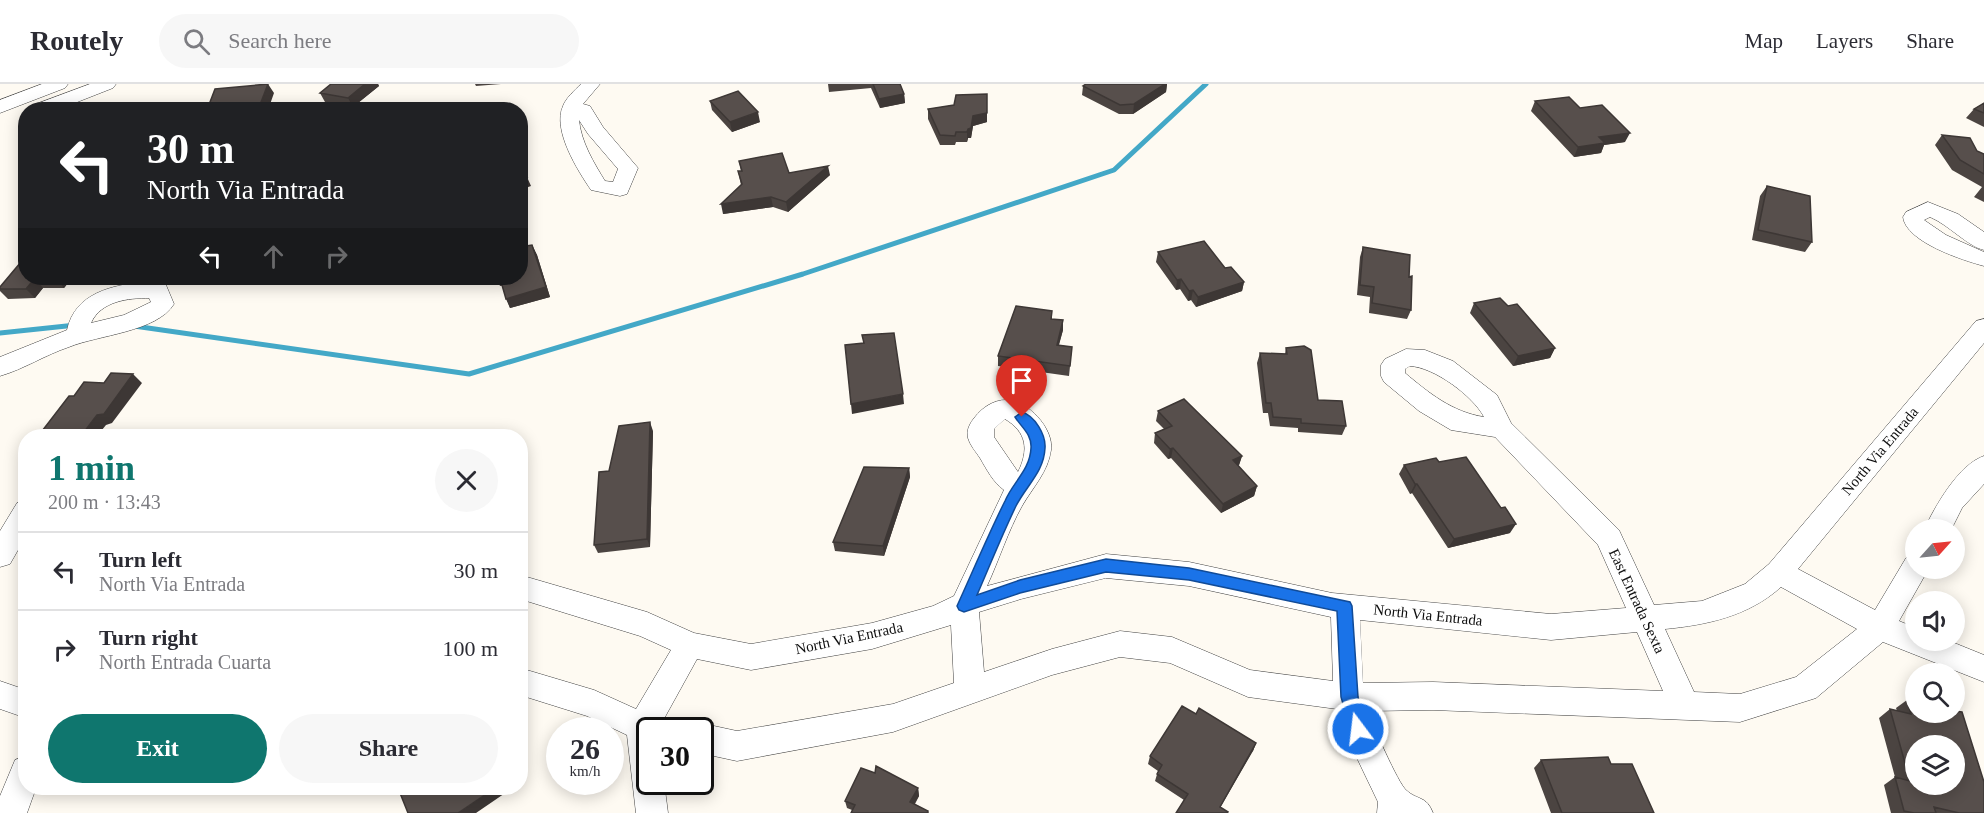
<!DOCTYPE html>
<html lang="en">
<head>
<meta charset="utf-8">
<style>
  :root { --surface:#fff; --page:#f7f7f7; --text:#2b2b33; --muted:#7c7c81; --line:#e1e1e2; --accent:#0f766e }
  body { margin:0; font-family:Georgia,serif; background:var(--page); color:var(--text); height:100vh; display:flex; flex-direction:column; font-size:22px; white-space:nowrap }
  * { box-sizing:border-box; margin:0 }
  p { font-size:20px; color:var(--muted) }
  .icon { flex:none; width:33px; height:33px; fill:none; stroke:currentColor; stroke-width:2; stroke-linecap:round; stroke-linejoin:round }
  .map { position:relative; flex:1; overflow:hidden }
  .details { position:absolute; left:18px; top:345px; width:510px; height:366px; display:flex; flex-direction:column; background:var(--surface); border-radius:24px; box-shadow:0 3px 15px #0003 }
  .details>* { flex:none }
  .top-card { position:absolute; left:18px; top:18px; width:510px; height:183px; border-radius:24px; box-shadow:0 3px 15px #0003; background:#202124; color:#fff; overflow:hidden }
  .needle { width:39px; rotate:63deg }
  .buttons { position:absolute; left:1905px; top:435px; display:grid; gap:12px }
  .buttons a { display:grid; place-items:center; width:60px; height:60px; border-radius:50%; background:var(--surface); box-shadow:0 3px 15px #0003; font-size:30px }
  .speed { position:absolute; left:546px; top:633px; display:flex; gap:12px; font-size:30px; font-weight:700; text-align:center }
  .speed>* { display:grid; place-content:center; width:78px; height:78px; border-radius:50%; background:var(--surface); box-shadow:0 3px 15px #0003; line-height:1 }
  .speed small { font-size:15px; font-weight:400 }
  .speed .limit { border:3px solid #111; border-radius:9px; background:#fff; color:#111 }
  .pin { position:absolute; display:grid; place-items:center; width:51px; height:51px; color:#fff; margin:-62px -26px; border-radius:50% 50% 50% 0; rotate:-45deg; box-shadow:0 0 6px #0007 }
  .pin .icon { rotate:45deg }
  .me { position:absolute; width:66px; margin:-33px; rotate:345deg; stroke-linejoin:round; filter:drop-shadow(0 0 4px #0008) }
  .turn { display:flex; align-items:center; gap:21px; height:126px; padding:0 30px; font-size:27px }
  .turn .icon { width:78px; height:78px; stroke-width:2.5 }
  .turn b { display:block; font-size:42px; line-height:51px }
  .lanes { display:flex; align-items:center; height:57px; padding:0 30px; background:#0003; justify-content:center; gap:30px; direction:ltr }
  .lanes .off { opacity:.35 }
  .round { display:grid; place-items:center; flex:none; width:63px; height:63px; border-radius:32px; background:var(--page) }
  .summary { display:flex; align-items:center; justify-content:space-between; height:102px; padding:0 30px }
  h1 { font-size:36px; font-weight:800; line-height:45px; color:var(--accent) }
  .cta { display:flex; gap:12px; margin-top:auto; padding:12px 30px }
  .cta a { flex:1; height:69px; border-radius:36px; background:var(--accent); color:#fff; font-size:24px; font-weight:800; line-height:69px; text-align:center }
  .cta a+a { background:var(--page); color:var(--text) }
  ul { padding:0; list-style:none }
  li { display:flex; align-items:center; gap:18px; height:78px; padding:0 30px; border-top:2px solid var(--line) }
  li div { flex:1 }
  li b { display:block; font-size:22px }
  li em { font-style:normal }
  header { display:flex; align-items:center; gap:36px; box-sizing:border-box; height:84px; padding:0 30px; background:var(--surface); border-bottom:2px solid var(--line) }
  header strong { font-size:28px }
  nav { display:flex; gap:33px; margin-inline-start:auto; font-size:21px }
  .search { width:420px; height:54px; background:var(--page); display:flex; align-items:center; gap:15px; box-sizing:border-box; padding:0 21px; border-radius:33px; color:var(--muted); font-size:22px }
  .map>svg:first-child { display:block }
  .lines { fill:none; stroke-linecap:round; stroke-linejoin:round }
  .stream { stroke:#43a8c7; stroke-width:5 }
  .minor-casing { stroke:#424242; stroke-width:1 }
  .minor { fill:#fff; fill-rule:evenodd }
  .wall { fill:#4b4441 }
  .shaded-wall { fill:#3d3735 }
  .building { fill:#574f4c; stroke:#3d3735; stroke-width:1.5; fill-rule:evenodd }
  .route { fill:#1a73e8; stroke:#114b97; stroke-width:1.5 }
  .labels { text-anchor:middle; stroke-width:6; stroke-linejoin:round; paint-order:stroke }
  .street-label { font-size:15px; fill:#0f0f0f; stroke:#fff }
</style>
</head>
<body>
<header>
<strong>Routely</strong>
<div class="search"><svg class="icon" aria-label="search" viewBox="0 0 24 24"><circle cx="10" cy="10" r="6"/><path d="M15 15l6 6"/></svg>Search here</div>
<nav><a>Map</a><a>Layers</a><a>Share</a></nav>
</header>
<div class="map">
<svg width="1984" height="729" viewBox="0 0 1984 729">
  <rect width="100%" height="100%" fill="#fefaf2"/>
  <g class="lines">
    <!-- stream -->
    <path class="stream" d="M134,242L469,290L803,190L1114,86L1206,0
      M0,249L76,241"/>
    <defs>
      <path id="minor" d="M42,0H68L65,4L0,29V16Z
        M90,0H116L113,4L57,26H29L31,22Z
        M581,0H600L583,20L590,22L603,43L638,84L627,110L620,112L591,106C578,87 552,46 563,22C566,14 574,7 581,0ZM579,36L588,50L618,85L613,98L605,97C594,79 581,58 579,36Z
        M1928,118L1958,130L1984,148V166C1967,162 1949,141 1930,133L1924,136L1946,151L1984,168V182C1962,176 1906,158 1903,133L1906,128Z
        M145,198L166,201L174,220C157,248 98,251 69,263C45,271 24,285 0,292V273L67,246C75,209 112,201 145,198ZM149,214L151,218L124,231L91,239C101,217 128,214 149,214Z
        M1984,235V259L1798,485L1875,526L1906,474L1916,471V484H1929L1899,537L1916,544V556H1947L1984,571V598L1883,558L1816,614L1740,638L1433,626L1368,627C1372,640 1398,699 1406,706C1418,717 1426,711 1433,729H1377L1378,718L1343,645L1337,625L1248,613L1170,579L1120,573L1052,591L893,648L737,677L700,669V646H688L689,644L700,639L737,647L893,620L954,599L951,541L872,565L751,586L697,575L665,633L672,636L676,646H650V698H664L668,729H636L627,651L587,632L520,611V584L594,606L636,625L671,566L640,552L520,515V491L647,528L694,549L751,560L872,539L933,522L954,512L1004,406C993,398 987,386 980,374C976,368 970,361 968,354C966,346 970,339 975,333C982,324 993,316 1006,316C1027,316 1054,344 1051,366C1048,388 1033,403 1022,422C1008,447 999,476 987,502L1106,470L1189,478L1332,509L1551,530L1626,524L1598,461L1495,353L1451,346L1419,327L1384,298L1381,292V281L1385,275L1406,265L1425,266L1453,277L1497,311L1511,339L1619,446L1654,521L1702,517L1745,500L1769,480L1976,237ZM1410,282C1434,283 1473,312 1484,333C1452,328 1429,309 1405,289V285ZM1005,335C1027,348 1029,366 1018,388L994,353V345ZM1106,494L1189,502L1331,533L1333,597L1250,586L1172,553L1120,547L1052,565L984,588L979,528L1021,515ZM1781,503L1857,545L1796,593L1740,610L1694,608L1665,545C1707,541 1749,532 1781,503ZM1360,536L1551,556L1637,548L1663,607L1433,598L1363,599Z
        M1984,372V400L1962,424L1951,446H1924C1935,422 1959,380 1984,372Z
        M26,416V452L10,480L0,483V447L17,419Z
        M0,597L26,606V634L0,625Z
        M26,672V704H36L27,729H0V712L15,676Z"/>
    </defs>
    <!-- minor casing -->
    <use href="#minor" class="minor-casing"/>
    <!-- minor -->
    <use href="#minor" class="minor"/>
  </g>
  <!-- wall -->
  <path class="wall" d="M331,0H378L379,2L353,23L325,18L320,9Z
    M475,0H501L476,2Z
    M828,0H900L904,10L905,19L880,24L871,4L829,8Z
    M1086,0H1167L1166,8L1133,30H1119L1082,11L1083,2Z
    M987,10V38L973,42L971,54H968L967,58H956L955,61H940L928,35V25L954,21Z
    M710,17L760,38L732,48L712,26Z
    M1535,17L1580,24L1625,58L1604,61L1601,69L1574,73L1531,27Z
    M1984,19V43L1966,34L1974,25Z
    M1942,51L1984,70V118L1974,113L1982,103L1952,86L1935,61Z
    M739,77L789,89L830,91L788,128L773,123L723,130L741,101L738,87H741Z
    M1767,102L1812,158L1805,168L1752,156L1760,112Z
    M532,161L537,171L550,213L510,224L502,202H500L496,194H520L527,162Z
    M1363,163L1409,193L1411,226L1407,235L1369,229L1370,213L1357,211L1360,173Z
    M1158,168L1225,184L1244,198L1242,207L1196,223L1191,216L1188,217L1180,205L1176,206L1156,178Z
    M26,172L72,194L64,204H43L35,214L8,215L0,207V203Z
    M1474,219L1508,222L1555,264L1550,274L1513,282L1470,229Z
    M1052,227V235L1063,246L1059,261L1072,263L1069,292L998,282V272Z
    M1286,264L1318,316L1346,342L1342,351L1298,348V344L1270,342L1268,329H1263L1257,279L1260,269L1285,270Z
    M1158,327L1242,372L1239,381L1238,382L1257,402L1254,412L1221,429L1171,374L1168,375L1154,359L1155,349L1164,345L1156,337Z
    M653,347L650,463L598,469L594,461L609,387Z
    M1439,378L1501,424L1510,449L1448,464L1412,409L1410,410L1399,390L1404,381Z
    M909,384L910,393L884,472L835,467L833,458Z
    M1907,616L1984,729H1891L1884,701L1895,693L1879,634L1890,625L1897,627L1896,624Z
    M1196,630L1256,659L1253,667L1184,716L1155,697L1158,687L1148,680L1150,672Z
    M1541,676L1611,680L1654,729H1551L1534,684Z
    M918,704L919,712L915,720L928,727L929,729H851L852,726L847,724L845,717Z"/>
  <!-- shaded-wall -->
  <path class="shaded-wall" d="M268,0L274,9L268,26H258Z
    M365,0H378L379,2L353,23L348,14Z
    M1165,0H1167L1166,8L1133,30L1134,20Z
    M904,10L905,19L880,24L879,15Z
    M758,28L760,38L732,48L730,38Z
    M987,29V38L973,42L971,54H968L967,58V48L973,32Z
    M1630,49L1625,58L1604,61L1601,69L1574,73L1578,63L1599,53Z
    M828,82L830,91L788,128L786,118Z
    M527,93L531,102L520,106V95Z
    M771,113L773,123L723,130L721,120Z
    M532,161L537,171L550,213L510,224L506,215Z
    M35,194L43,204L35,214L26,205Z
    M56,194H72L64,204Z
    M1181,195L1180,205L1176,206L1177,196Z
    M1244,198L1242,207L1196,223L1198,213Z
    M1193,206L1191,216L1188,217L1189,207Z
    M1063,236V246L1056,270L1057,261Z
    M1555,264L1550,274L1513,282L1518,272Z
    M133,290L142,299L112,339L106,341L97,352H81L97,331Z
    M903,310L904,320L852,330L851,320Z
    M650,338L653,347L650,463L647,455Z
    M1173,364L1171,374L1168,375L1170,365Z
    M1242,372L1239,381L1230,386L1233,376Z
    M909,384L910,393L884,472L883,462Z
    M1415,400H1417L1412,409L1410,410Z
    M1257,402L1254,412L1221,429L1223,420Z
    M1516,440L1510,449L1448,464L1454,455Z
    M1256,659L1253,667L1217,729L1220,723Z
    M495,704H511V705L476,729H458Z
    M918,704L919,712L911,725L910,718Z"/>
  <!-- building -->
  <path class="building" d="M268,0L258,26H207L215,5Z
    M331,0H365L348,14L320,9Z
    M873,0H900L904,10L879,15Z
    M1086,0H1165L1134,20L1120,21L1083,2Z
    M738,7L758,28L730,38L710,17Z
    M987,10V29L973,32L971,44L968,45L967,48H956L955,52L940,51L928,25L954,21L956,11Z
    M1569,13L1580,24L1602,21L1630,49L1599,53L1605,59L1578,63L1535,17Z
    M1984,19V29L1974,25Z
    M104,20L105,26H87L89,24Z
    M135,20L137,26H116Z
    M1942,51L1970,54L1977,67L1984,70V90L1960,76Z
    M782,69L789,89L828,82L786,118L771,113L721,120L742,100L738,87H742L739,77Z
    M520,85L527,93L520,95Z
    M1767,102L1810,112L1812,158L1758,146Z
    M523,152L526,162L532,161L546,203L506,215L500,194H520V153Z
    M1204,157L1225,184L1231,183L1244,198L1198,213L1193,206L1189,207L1181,195L1177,196L1158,168Z
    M1363,163L1410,171L1409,193L1412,192L1411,226L1372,219L1374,203L1360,201Z
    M26,172V194H56H35L26,205H0V203Z
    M1500,214L1508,222L1517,220L1555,264L1518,272L1474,219Z
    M1016,222L1052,227L1051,235L1063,236L1057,261L1072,263L1070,282L998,272Z
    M894,249L903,310L851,320L845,261L864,259L862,251Z
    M1304,262L1311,266L1318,316L1342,317L1346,342L1301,339V335L1273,333L1271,319H1266L1260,269L1287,270L1286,264Z
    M111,289L133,290L104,330L97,331L81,352H45L46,351H39L69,312H74L84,298L104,299Z
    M1184,315L1242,372L1233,376L1257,402L1223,420L1173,364L1170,365L1155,349L1172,342L1158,327Z
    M650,338L647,455L594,461L599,388L609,387L619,342Z
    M1466,373L1501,424L1505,423L1516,440L1454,455L1417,400H1415L1404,381L1436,374L1439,378Z
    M864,383L909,384L883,462L833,458Z
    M1907,616L1916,618V628H1954V627L1962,628L1984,698V729H1959L1934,723L1936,729H1914L1904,727L1895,693L1910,697L1890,625L1911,630ZM1916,662H1954V700H1916Z
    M1182,622L1196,630L1199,624L1256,659L1220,723L1228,728L1227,729H1176L1188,710L1157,690L1162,681L1150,672Z
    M1608,673L1611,680H1632L1654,729H1562L1541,676Z
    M876,682L918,704L910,718L928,727L927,729H851L855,721L845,717L861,684L875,689Z
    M398,704H495L458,729H408Z"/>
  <!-- route -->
  <path class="route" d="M1022,328C1035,332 1046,351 1045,364C1044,388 1026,402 1016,422C1002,451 990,481 977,511L1020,496L1106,475L1189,484L1350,518L1352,522L1358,613L1366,645L1364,651L1358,653L1352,651L1341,613L1337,527L1189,496L1106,488L1020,509L964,528L959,526L957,522C973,487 988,451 1005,417C1013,398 1030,386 1031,364C1032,350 1021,343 1015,333Z"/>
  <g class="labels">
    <!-- street labels -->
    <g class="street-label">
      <text transform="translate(1880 367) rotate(-50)" y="5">North Via Entrada</text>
      <text transform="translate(1637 517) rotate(65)" y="5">East Entrada Sexta</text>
      <text transform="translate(1428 531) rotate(6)" y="5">North Via Entrada</text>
      <text transform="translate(849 554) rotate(-12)" y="5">North Via Entrada</text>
    </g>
  </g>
</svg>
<div class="buttons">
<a><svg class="needle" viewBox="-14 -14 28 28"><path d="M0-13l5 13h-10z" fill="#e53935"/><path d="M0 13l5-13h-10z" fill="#7c7c81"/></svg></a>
<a><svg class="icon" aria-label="sound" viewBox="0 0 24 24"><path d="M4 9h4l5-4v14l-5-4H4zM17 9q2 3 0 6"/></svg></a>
<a><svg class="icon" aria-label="search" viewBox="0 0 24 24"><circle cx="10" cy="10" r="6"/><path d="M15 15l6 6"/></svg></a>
<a><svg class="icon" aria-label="layers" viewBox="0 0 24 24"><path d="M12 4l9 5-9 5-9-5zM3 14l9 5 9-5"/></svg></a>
</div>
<div class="speed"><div>26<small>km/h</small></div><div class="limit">30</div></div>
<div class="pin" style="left:1022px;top:333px;background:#d93025"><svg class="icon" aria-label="arrive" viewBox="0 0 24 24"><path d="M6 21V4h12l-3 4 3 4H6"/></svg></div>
<svg class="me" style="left:1358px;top:645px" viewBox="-20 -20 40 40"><circle r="17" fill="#1a73e8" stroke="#fff" stroke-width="3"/><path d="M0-11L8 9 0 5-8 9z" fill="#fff"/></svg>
<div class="top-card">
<div class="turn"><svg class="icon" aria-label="left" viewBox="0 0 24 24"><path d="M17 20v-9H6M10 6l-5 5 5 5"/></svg><div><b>30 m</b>North Via Entrada</div></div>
<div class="lanes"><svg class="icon" aria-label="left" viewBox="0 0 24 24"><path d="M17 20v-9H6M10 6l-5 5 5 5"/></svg><svg class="icon off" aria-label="ahead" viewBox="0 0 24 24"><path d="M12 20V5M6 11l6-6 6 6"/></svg><svg class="icon off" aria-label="right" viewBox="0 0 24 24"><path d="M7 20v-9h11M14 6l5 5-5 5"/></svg></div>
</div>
<section class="details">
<div class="summary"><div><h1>1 min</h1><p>200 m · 13:43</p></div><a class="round"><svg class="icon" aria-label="close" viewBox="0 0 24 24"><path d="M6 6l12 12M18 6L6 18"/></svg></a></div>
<ul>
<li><svg class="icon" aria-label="left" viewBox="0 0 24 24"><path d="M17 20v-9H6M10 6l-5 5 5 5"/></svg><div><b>Turn left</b><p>North Via Entrada</p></div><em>30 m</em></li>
<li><svg class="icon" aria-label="right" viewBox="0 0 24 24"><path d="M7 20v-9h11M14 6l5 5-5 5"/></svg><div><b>Turn right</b><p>North Entrada Cuarta</p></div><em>100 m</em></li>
</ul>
<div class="cta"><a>Exit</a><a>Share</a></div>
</section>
</div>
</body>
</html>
